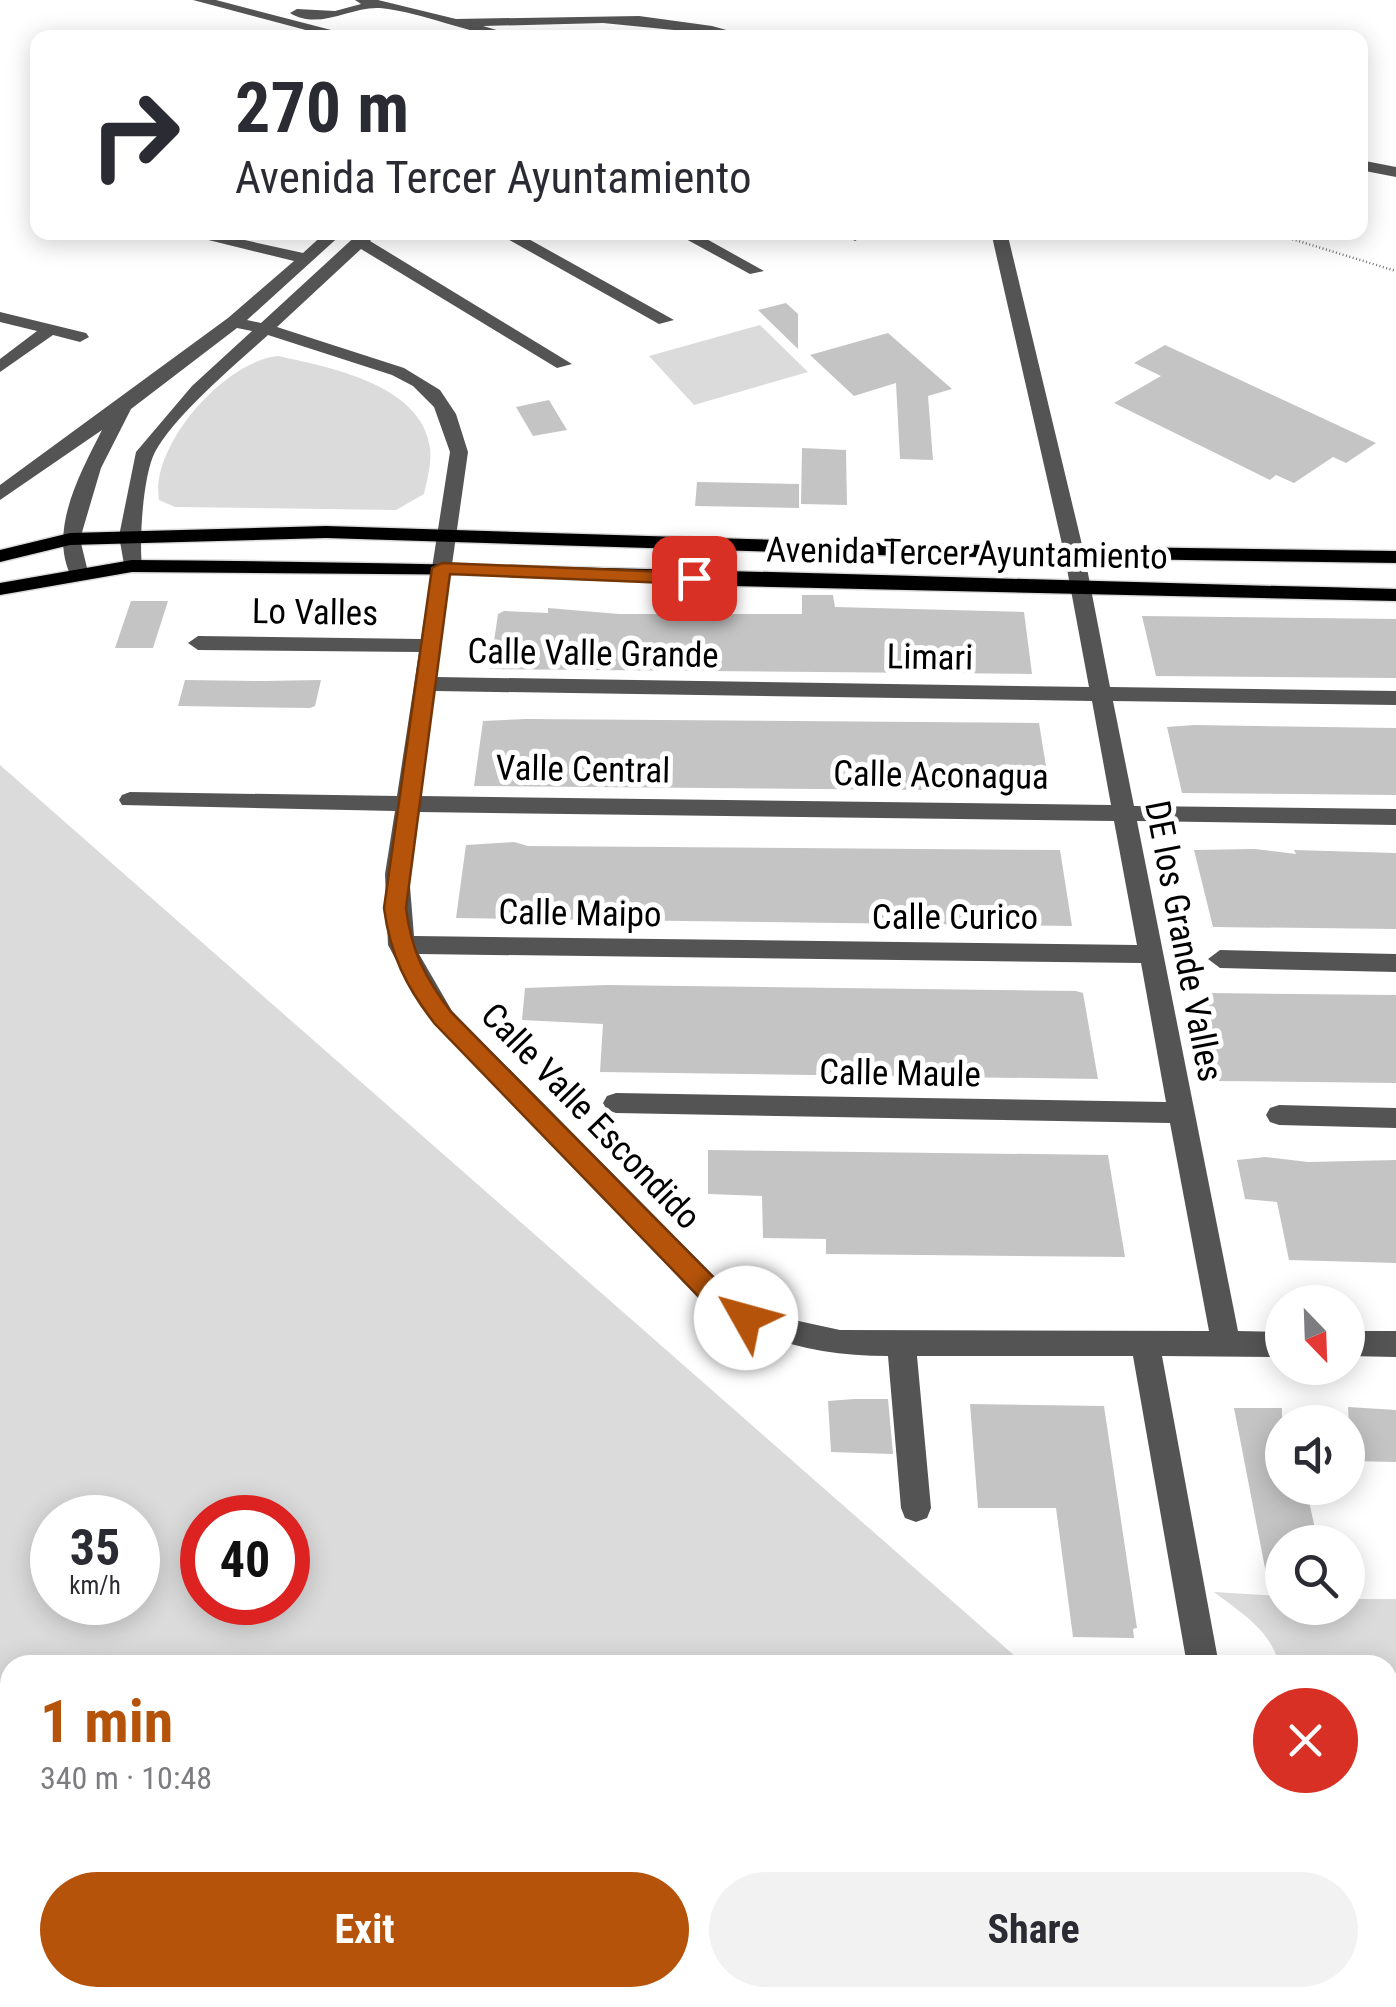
<!DOCTYPE html>
<html lang="en">
<head>
<meta charset="utf-8">
<style>
  :root { --surface:#fff; --page:#f2f2f3; --text:#2b2b33; --muted:#7c7c81; --accent:#b45309 }
  body { margin:0; font-family:"Roboto Condensed",sans-serif; background:var(--page); color:var(--text); height:100vh; display:flex; flex-direction:column; font-size:38px; white-space:nowrap }
  * { box-sizing:border-box; margin:0 }
  p { font-size:32px; color:var(--muted) }
  .icon { flex:none; width:55px; height:55px; fill:none; stroke:currentColor; stroke-width:2; stroke-linecap:round; stroke-linejoin:round }
  .map { position:relative; flex:1; overflow:hidden }
  .panel { position:absolute; left:0px; top:1655px; width:1398px; height:352px; display:flex; flex-direction:column; background:var(--surface); border-radius:30px 30px 0 0; box-shadow:0 5px 25px #0003 }
  .panel>* { flex:none }
  .top-card { position:absolute; left:30px; top:30px; width:1338px; height:210px; border-radius:20px; box-shadow:0 5px 25px #0003; background:#fff; color:var(--text); overflow:hidden }
  .needle { width:65px; rotate:157deg }
  .controls { position:absolute; left:1265px; top:1285px; display:grid; gap:20px }
  .controls a { display:grid; place-items:center; width:100px; height:100px; border-radius:50%; background:var(--surface); box-shadow:0 5px 25px #0003; font-size:50px }
  .speed { position:absolute; left:30px; top:1495px; display:flex; gap:20px; font-size:50px; font-weight:700; text-align:center }
  .speed>* { display:grid; place-content:center; width:130px; height:130px; border-radius:50%; background:var(--surface); box-shadow:0 5px 25px #0003; line-height:1 }
  .speed small { font-size:25px; font-weight:400 }
  .speed .limit { border:15px solid #d22; background:#fff; color:#111 }
  .pin { position:absolute; display:grid; place-items:center; width:85px; height:85px; color:#fff; margin:-42px; border-radius:20px; box-shadow:0 5px 15px #0006 }
  .me { position:absolute; width:110px; margin:-55px; rotate:308deg; stroke-linejoin:round; filter:drop-shadow(0 0 8px #0008) }
  .turn { display:flex; align-items:center; gap:35px; height:210px; padding:0 40px; font-size:45px }
  .turn .icon { width:130px; height:130px; stroke-width:2.5 }
  .turn b { display:block; font-size:70px; line-height:85px }
  .round { display:grid; place-items:center; flex:none; width:105px; height:105px; border-radius:52px; background:var(--page) }
  .head { display:flex; align-items:center; justify-content:space-between; height:170px; padding:0 40px }
  h1 { font-size:60px; font-weight:700; line-height:75px; color:var(--accent) }
  .primary-button { display:flex; gap:20px; margin-top:auto; padding:20px 40px }
  .primary-button a { flex:1; height:115px; border-radius:60px; background:var(--accent); color:#fff; font-size:40px; font-weight:700; line-height:115px; text-align:center }
  .primary-button a+a { background:var(--page); color:var(--text) }
  .map>svg:first-child { display:block }
  .green { fill:#dbdbdb; fill-rule:evenodd }
  .building { fill:#c4c4c4 }
  .lines { fill:none; stroke-linecap:round; stroke-linejoin:round }
  .major-casing { stroke:#dbdbdb; stroke-width:3 }
  .path-far1 { stroke:#767676; stroke-width:2.5; stroke-dasharray:1 2.5; stroke-linecap:butt }
  .path { stroke:#767676; stroke-width:6; stroke-dasharray:4 6; stroke-linecap:butt }
  .minor { fill:#545454; fill-rule:evenodd }
  .major { fill:#000; fill-rule:evenodd }
  .route { fill:#b45309; stroke:#753606; stroke-width:2.5 }
  .labels { text-anchor:middle; stroke-width:10; stroke-linejoin:round; paint-order:stroke }
  .street-label { font-size:35px; fill:#000; stroke:#fff }
</style>
</head>
<body>
<div class="map">
<svg width="1396" height="2007" viewBox="0 0 1396 2007">
  <rect width="100%" height="100%" fill="#fff"/>
  <!-- green -->
  <path class="green" d="M760,325L808,372L694,405L649,356Z
    M278,356C328,367 422,384 430,448C432,463 427,480 424,494L396,510L175,507L159,500C150,445 225,361 278,356Z
    M0,765L1025,1665H10V1998H1388V1665H1279C1272,1631 1240,1612 1214,1592L1282,1596V1608H1348V1599H1396V2007H0ZM52,1518H138V1602H52ZM202,1518H288V1602H202Z"/>
  <!-- building -->
  <path class="building" d="M786,303L798,314V349L758,310Z
    M888,333L952,389L928,396L933,460L900,459L896,383L854,396L810,355Z
    M1165,345L1376,443L1346,463L1333,457L1294,483L1276,475L1270,480L1114,403L1161,376L1134,363Z
    M549,400L567,430L533,436L516,407Z
    M802,448L846,450L847,505L801,504Z
    M697,482L799,484V508L695,506Z
    M802,595H833L835,607L1024,612L1032,674L490,669L498,614L504,611L548,613V608L619,614H802Z
    M131,601H168L153,648H115Z
    M1142,616L1396,619V678L1156,676Z
    M185,680L262,681L321,680L315,706L310,708L178,706Z
    M526,719L1039,723L1050,791L474,786L483,721Z
    M1194,725L1396,728V795L1182,793L1167,727Z
    M514,842L528,846L1060,850L1072,926L456,918L466,845Z
    M1255,849L1296,854L1294,850L1396,853V929L1213,927L1194,850Z
    M606,985L1076,991L1083,993L1098,1079L600,1072L603,1024L522,1020L525,988Z
    M1207,993L1396,995V1083L1219,1081L1202,996Z
    M708,1150L1108,1155L1125,1257L826,1254V1239L763,1238L762,1196L708,1194Z
    M1265,1157L1308,1162L1396,1160V1263L1289,1260L1277,1202L1245,1199L1237,1160Z
    M854,1399H888L893,1454L831,1452L828,1401Z
    M970,1404L1104,1406L1137,1628L1133,1629L1134,1638L1073,1637L1056,1508H978Z
    M1348,1407L1396,1410V1462L1351,1461Z
    M1234,1408H1282V1488H1306L1318,1542H1282V1598L1271,1599Z"/>
  <g class="lines">
    <defs>
      <path id="major" d="M326,526L907,544L1396,551V563L907,556L326,538L70,545L0,562V550L70,533Z
        M132,560C553,563 975,579 1396,589V601L732,586L504,575L132,572L0,595V583Z"/>
    </defs>
    <!-- major casing -->
    <use href="#major" class="major-casing"/>
    <!-- path-far1 -->
    <path class="path-far1" d="M1269,232L1396,271"/>
    <!-- path -->
    <path class="path" d="M1118,2007L1120,1998"/>
    <!-- minor -->
    <path class="minor" d="M193,0H216L362,38H336Z
      M355,0H378L456,19L639,16L712,26L755,38L603,23L483,26L524,38C474,38 429,13 380,8C351,6 319,31 290,13L297,9L335,11L361,4Z
      M1360,160L1396,167V177L1360,170Z
      M176,232H208L303,253L326,232H344L247,320L261,323L360,232H378L370,241L572,364L557,368L361,249L277,327L404,368L440,390L456,414L468,452L436,677L1089,687L1064,553L991,232H1007L1084,553L1110,687L1396,691V705L1113,701L1134,806L1396,809V825L1137,821L1238,1331L1282,1332V1357L1162,1356L1219,1665H1187L1133,1356H917L931,1508L927,1518L916,1522L905,1518L901,1508L888,1356C819,1356 760,1342 703,1303L422,1008L388,945L385,874L395,811L122,805L119,800L122,795L130,792L397,796L419,652L198,650L188,643L198,636L421,639L450,452L434,407L413,386L392,375L268,335C236,364 175,415 155,452C143,475 139,540 142,566L139,570H125L119,536L136,452L192,386L252,331L237,328L131,409L101,468L80,539L88,572L85,576H71C48,530 81,472 102,430L0,500V485L228,318L294,261ZM435,691L1092,701L1111,805L420,796ZM418,812L1114,821L1137,945L414,936L409,874ZM419,954L1141,963L1166,1102L616,1093L607,1096L603,1103L607,1110L616,1113L1170,1123L1209,1331L840,1330L780,1317L723,1285L452,1011Z
      M495,232H516L674,320L659,324Z
      M673,232H694L764,271L750,274Z
      M840,232H860L863,236L855,241Z
      M0,312L86,333L89,337L80,342L53,335L0,372V359L37,331L0,322Z
      M1220,950L1396,954V972L1220,968L1208,959Z
      M1279,1105L1396,1108V1128L1279,1125L1270,1122L1266,1115L1270,1108Z
      M1348,1331H1396V1357L1348,1356Z"/>
    <!-- major -->
    <use href="#major" class="major"/>
  </g>
  <!-- route -->
  <path class="route" d="M442,563L694,573L703,578L694,584L450,574L406,908C411,950 425,978 451,1012L722,1286L759,1318L755,1326H737L704,1302L435,1024C406,987 390,954 384,908L432,568Z"/>
  <g class="labels">
    <!-- street labels -->
    <g class="street-label">
      <text transform="translate(967 553) rotate(1)" y="12">Avenida Tercer Ayuntamiento</text>
      <text transform="translate(315 612) rotate(1)" y="12">Lo Valles</text>
      <text transform="translate(593 653) rotate(1)" y="12">Calle Valle Grande</text>
      <text transform="translate(930 657) rotate(1)" y="12">Limari</text>
      <text transform="translate(583 769) rotate(1)" y="12">Valle Central</text>
      <text transform="translate(941 775) rotate(1)" y="12">Calle Aconagua</text>
      <text transform="translate(580 913) rotate(1)" y="12">Calle Maipo</text>
      <text x="955" y="929">Calle Curico</text>
      <text transform="translate(1184 941) rotate(79)" y="12">DE los Grande Valles</text>
      <text transform="translate(900 1073) rotate(1)" y="12">Calle Maule</text>
      <text transform="translate(591 1116) rotate(46)" y="12">Calle Valle Escondido</text>
    </g>
  </g>
</svg>
<div class="controls">
<a><svg class="needle" viewBox="-14 -14 28 28"><path d="M0-13l5 13h-10z" fill="#e53935"/><path d="M0 13l5-13h-10z" fill="#7c7c81"/></svg></a>
<a><svg class="icon" aria-label="sound" viewBox="0 0 24 24"><path d="M4 9h4l5-4v14l-5-4H4zM17 9q2 3 0 6"/></svg></a>
<a><svg class="icon" aria-label="search" viewBox="0 0 24 24"><circle cx="10" cy="10" r="6"/><path d="M15 15l6 6"/></svg></a>
</div>
<div class="speed"><div>35<small>km/h</small></div><div class="limit">40</div></div>
<div class="pin" style="left:694px;top:578px;background:#d93025"><svg class="icon" aria-label="arrive" viewBox="0 0 24 24"><path d="M6 21V4h12l-3 4 3 4H6"/></svg></div>
<svg class="me" style="left:746px;top:1318px" viewBox="-20 -20 40 40"><circle r="19" fill="#fff"/><path d="M0-13L10 11 0 6-10 11z" fill="#b45309"/></svg>
<div class="top-card">
<div class="turn"><svg class="icon" aria-label="right" viewBox="0 0 24 24"><path d="M7 20v-9h11M14 6l5 5-5 5"/></svg><div><b>270 m</b>Avenida Tercer Ayuntamiento</div></div>
</div>
<section class="panel">
<div class="head"><div><h1>1 min</h1><p>340 m · 10:48</p></div><a class="round" style="background:#d93025;color:#fff"><svg class="icon" aria-label="close" viewBox="0 0 24 24"><path d="M6 6l12 12M18 6L6 18"/></svg></a></div>
<div class="primary-button"><a>Exit</a><a>Share</a></div>
</section>
</div>
</body>
</html>
